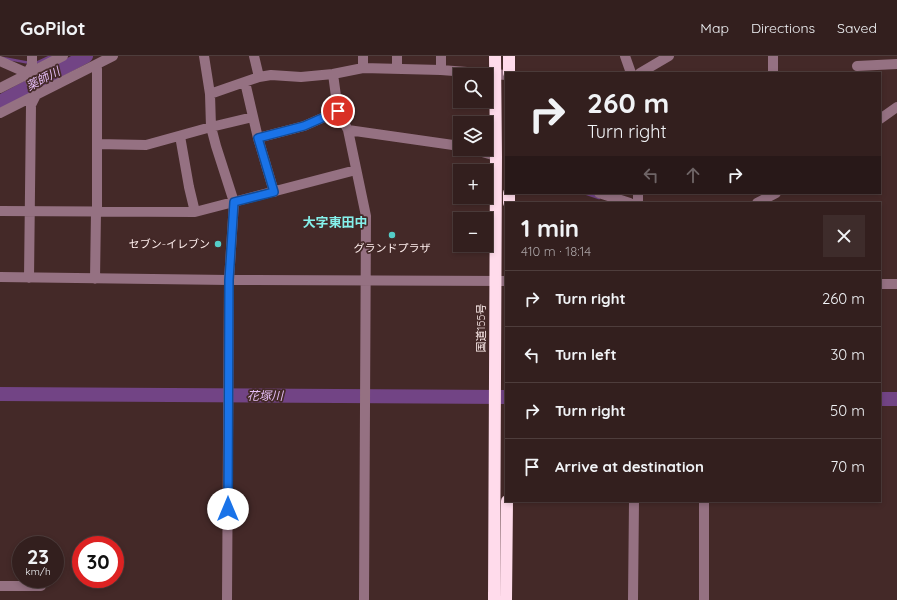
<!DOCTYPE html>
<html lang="en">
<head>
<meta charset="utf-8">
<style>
  :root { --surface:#331f1e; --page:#3e2c2b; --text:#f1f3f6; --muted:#a9a2a4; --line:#4e3d3c }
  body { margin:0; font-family:Quicksand,"Noto Sans JP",sans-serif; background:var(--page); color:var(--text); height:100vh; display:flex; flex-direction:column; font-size:15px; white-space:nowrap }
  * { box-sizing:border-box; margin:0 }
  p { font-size:13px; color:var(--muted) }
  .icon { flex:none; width:22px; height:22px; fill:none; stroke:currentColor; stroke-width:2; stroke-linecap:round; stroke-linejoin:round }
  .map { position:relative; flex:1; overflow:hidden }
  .details { position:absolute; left:505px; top:146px; width:376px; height:300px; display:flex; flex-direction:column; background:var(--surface); border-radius:0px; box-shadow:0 2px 6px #0003,0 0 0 1px var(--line) }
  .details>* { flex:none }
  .banner { position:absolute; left:505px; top:16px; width:376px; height:122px; border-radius:0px; box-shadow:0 2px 6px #0003,0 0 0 1px var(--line); background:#331f1e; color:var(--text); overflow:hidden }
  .controls { position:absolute; left:453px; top:12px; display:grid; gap:8px }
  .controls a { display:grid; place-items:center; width:40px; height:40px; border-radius:0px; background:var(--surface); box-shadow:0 2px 6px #0003,0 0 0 1px var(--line); font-size:20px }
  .speed { position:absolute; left:12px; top:480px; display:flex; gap:8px; font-size:20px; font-weight:700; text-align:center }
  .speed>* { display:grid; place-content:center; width:52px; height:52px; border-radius:50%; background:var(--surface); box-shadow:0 2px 6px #0003,0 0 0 1px var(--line); line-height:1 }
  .speed small { font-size:10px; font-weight:400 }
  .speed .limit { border:6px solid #d22; background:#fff; color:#111 }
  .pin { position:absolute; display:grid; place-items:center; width:34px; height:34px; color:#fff; margin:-17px; border:2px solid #fff; border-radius:50%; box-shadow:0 1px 4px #0007 }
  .me { position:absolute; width:44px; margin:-22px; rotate:0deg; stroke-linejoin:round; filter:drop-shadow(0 0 3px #0008) }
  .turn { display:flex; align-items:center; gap:14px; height:84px; padding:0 16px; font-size:18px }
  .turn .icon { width:52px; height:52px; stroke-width:2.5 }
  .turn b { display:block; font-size:28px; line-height:34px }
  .lanes { display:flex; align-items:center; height:38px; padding:0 16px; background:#0003; justify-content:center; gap:20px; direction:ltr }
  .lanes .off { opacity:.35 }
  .round { display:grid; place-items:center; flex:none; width:42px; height:42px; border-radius:0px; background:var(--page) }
  .headline { display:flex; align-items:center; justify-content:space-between; height:68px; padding:0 16px }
  h1 { font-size:24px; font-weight:700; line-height:30px }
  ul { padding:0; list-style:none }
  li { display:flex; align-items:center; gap:12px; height:56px; padding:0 16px; border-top:1px solid var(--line) }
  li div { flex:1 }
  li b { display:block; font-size:15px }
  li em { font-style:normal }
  header { display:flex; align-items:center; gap:24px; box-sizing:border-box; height:56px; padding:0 20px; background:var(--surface); border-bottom:1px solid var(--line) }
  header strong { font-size:19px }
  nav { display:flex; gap:22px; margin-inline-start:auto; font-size:14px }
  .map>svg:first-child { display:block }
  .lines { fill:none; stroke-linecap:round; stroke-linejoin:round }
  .stream { stroke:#724485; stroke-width:2.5 }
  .river { stroke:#724485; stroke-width:14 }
  .minor { stroke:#957182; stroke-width:10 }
  .highway { stroke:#ffdbeb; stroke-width:12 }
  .route-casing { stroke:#114b97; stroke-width:10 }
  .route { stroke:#1a73e8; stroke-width:7 }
  .poi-dot { fill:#54cdc8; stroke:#442928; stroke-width:1.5 }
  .labels { text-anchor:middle; stroke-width:3.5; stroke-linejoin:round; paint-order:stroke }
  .poi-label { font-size:11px; fill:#ffefee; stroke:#442928; text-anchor:end }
  .street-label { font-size:11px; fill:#ffefee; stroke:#442928 }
  .water-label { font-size:12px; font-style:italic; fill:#e4bdf5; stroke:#442928 }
  .quarter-label { font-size:13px; font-weight:bold; fill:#85f0eb; stroke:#442928 }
</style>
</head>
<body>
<header>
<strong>GoPilot</strong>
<nav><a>Map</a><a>Directions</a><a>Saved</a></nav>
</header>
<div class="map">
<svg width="897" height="544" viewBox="0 0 897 544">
  <rect width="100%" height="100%" fill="#442928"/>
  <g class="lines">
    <!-- stream -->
    <path class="stream" d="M3,2L30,7
      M36,7L51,0
      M584,137L599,142"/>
    <!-- river -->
    <path class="river" d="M0,46L86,0
      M0,338L506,341
      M880,343H897"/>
    <!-- minor -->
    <path class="minor" d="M204,0L210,38L211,71L216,90L234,146L229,224L227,544
      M254,0L259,21
      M441,0V14
      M625,0L631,17
      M0,5L27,17
      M95,9L97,13V156
      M857,10L897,8
      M363,12V0
      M397,13V0
      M640,17L669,0
      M773,17V0
      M333,18L338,55
      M245,26L258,82L274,136
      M0,32L63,0
      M210,38L259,21L271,19L301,21L333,18L363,12L441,14L506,19
      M0,57L113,0
      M880,63L897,51
      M348,74L460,90
      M180,80L189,131L195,156
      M258,82L304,70L338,55L348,74L366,160L364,544
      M97,88L146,89L211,71L253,61
      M472,93L496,100
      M599,137L630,147
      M638,147V137
      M757,147L776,137
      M0,155L195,156L356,114
      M0,221L229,224L506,225
      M29,222L31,49L36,39V36L27,18L32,9V0
      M95,223L96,156
      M880,228H897
      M0,530H41
      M633,544L634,445
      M704,544V445"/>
    <!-- highway -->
    <path class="highway" d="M509,0V17
      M509,147V137
      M494,544L496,100L495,0
      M506,544L507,445"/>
  </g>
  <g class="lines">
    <defs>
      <path id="route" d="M228,453L229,224L234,146L274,136L258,82L304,70L338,55"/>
    </defs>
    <!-- route casing -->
    <use href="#route" class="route-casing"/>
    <!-- route -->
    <use href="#route" class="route"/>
  </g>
  <!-- markers -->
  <g class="poi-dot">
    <circle cx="392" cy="179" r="4"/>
    <circle cx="218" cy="188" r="4"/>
  </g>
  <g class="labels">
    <!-- poi labels -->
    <g class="poi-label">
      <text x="210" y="192">セブン-イレブン</text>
      <text x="392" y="196" text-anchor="middle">グランドプラザ</text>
    </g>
    <!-- street labels -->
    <g class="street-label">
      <text transform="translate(481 272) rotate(-90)" y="4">国道155号</text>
    </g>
    <!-- water labels -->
    <g class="water-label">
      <text transform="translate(43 23) rotate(-28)" y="4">薬師川</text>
      <text x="265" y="344">花塚川</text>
    </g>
    <!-- quarter labels -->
    <g class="quarter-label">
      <text x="335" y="171">大字東田中</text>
    </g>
  </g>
</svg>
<div class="controls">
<a><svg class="icon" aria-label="search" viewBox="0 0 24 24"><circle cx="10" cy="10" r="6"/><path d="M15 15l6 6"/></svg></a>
<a><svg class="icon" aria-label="layers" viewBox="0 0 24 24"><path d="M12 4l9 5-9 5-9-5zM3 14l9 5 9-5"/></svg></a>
<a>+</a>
<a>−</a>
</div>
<div class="speed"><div>23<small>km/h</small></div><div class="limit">30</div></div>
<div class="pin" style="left:338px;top:55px;background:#d93025"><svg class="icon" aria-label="arrive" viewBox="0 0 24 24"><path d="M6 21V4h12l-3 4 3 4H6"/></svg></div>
<svg class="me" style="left:228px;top:453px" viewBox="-20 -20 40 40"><circle r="19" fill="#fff"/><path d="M0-13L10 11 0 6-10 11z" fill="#1a73e8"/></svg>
<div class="banner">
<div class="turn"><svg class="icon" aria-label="right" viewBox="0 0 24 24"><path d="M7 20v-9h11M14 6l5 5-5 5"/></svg><div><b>260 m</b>Turn right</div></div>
<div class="lanes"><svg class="icon off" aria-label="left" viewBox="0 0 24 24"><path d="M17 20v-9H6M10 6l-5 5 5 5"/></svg><svg class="icon off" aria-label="ahead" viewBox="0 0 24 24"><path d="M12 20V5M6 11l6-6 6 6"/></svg><svg class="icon" aria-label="right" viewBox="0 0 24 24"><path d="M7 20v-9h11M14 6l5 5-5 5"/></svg></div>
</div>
<section class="details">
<div class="headline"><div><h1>1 min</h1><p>410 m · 18:14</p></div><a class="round"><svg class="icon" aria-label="close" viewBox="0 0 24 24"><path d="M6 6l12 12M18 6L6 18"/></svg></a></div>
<ul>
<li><svg class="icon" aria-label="right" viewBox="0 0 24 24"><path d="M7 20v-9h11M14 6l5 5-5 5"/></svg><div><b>Turn right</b></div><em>260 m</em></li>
<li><svg class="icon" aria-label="left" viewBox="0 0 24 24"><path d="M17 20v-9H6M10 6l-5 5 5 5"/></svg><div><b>Turn left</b></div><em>30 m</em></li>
<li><svg class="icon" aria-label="right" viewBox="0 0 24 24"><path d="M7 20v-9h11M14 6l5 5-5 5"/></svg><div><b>Turn right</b></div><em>50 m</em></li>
<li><svg class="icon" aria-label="arrive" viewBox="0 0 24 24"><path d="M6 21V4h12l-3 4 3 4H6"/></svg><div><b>Arrive at destination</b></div><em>70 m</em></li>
</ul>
</section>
</div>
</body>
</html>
